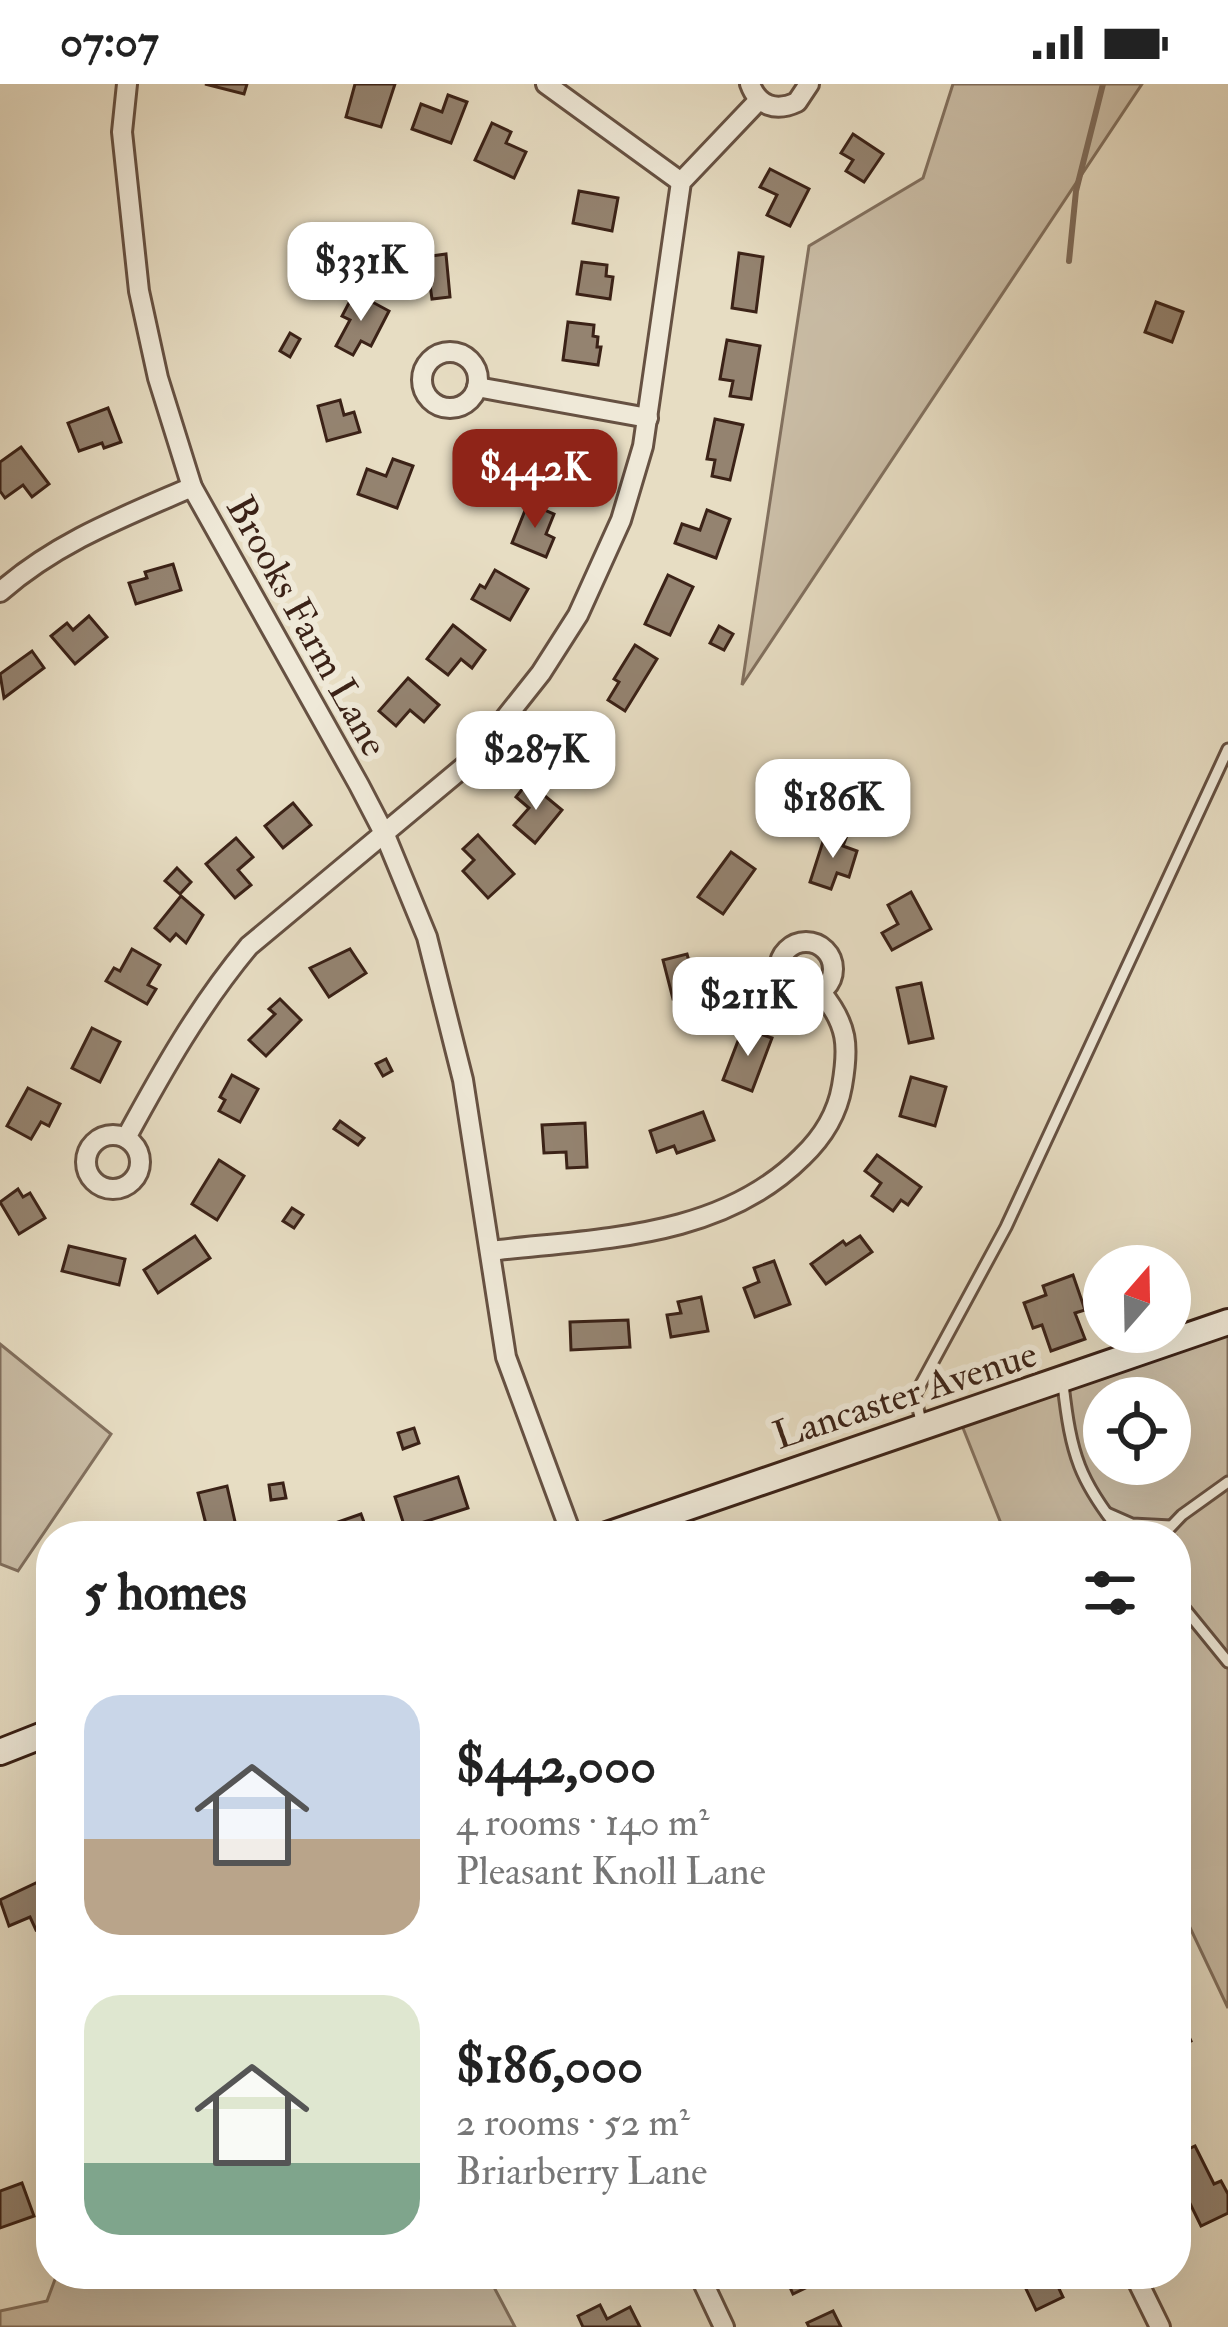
<!DOCTYPE html>
<meta charset="utf-8">
<style>
body{margin:0;font-family:"IM FELL Double Pica",serif;background:#f6f6f6;color:#222;height:100vh;display:flex;flex-direction:column;font-size:45px;white-space:nowrap}
*{box-sizing:border-box;margin:0}
p{font-size:39px;color:#767676}
.icon{flex:none;width:66px;height:66px;fill:none;stroke:currentColor;stroke-width:2;stroke-linecap:round;stroke-linejoin:round}
.map{position:relative;flex:1;overflow:hidden}
.sheet{position:absolute;left:36px;top:1437px;width:1155px;height:768px;display:flex;flex-direction:column;background:#fff;border-radius:48px;box-shadow:0 12px 48px #0002}
.sheet>*{flex:none}
.needle{width:78px;rotate:20deg}
.controls{position:absolute;left:1083px;top:1161px;display:grid;gap:24px}
.controls a{display:grid;place-items:center;width:108px;height:108px;border-radius:50%;background:#fff;box-shadow:0 12px 48px #0002;font-size:60px}
.price{position:absolute;translate:-50% -102px;padding:0 27px;border-radius:24px;background:#fff;color:#222;font-size:39px;line-height:78px;filter:drop-shadow(0 3px 6px #0008)}
.price::after{content:'';position:absolute;left:50%;top:72px;width:36px;height:27px;margin-left:-18px;background:inherit;clip-path:polygon(0 0,100% 0,50% 100%)}
.price.current{background:#8f2418;color:#fff}
ul{padding:0;list-style:none}
li{display:flex;align-items:center;gap:36px;height:300px;padding:0 48px}
li span{display:grid;place-items:center;flex:none;width:336px;height:240px;border-radius:36px;color:#555}
li>.icon{margin-inline-start:auto}
span .icon{width:144px;height:144px;fill:#fffc;stroke-width:1}
li b{font-size:51px}
h2{display:flex;justify-content:space-between;align-items:center;height:144px;padding:0 48px;font-size:51px}
.status{display:flex;justify-content:space-between;align-items:center;height:84px;padding:0 60px;background:#fff;direction:ltr}
.status svg{height:33px;fill:currentColor}
.map>svg:first-child{display:block}
</style>
<div class="status"><b>07:07</b><svg viewBox="0 0 49 12"><path d="M0 12V9h3v3zM5 12V6h3v6zM10 12V3h3v9zM15 12V0h3v12zM26 1h20v11H26zM47 4h2v5h-2z"/></svg></div>
<div class="map">
<svg width="1228" height="2243" viewBox="0 0 1228 2243">
<rect width="100%" height="100%" fill="#e7ddc3"/>
<filter id="stains"><feTurbulence type="fractalNoise" baseFrequency=".00167" numOctaves="4"/><feColorMatrix values="0 0 0 0 .2 0 0 0 0 .09 0 0 0 0 .02 0 0 0 .5 -.17"/></filter>
<radialGradient id="worn" r=".72"><stop offset=".6" stop-color="#630" stop-opacity="0"/><stop offset="1" stop-color="#630" stop-opacity=".3"/></radialGradient>
<!-- green -->
<g fill="#cabda6" stroke="#82705e" stroke-width="3" fill-rule="evenodd">
<polygon points="953,0 1142,0 742,601 809,162 923,94"/>
<path d="M1228,1247v677l-52,-110v-362h-170l-45,-113zM1104,1314h66v66h-66z"/>
<polygon points="0,1260 111,1350 18,1487 0,1480"/>
<polygon points="57,2190 487,2190 515,2243 0,2243 0,2227 47,2217"/>
</g>
<g fill="none" stroke-linecap="round" stroke-linejoin="round">
<!-- stream -->
<polyline stroke="#7f6c5b" stroke-width="6" points="1069,177 1076,107 1103,0"/>
</g>
<!-- building -->
<g fill="#948370" stroke="#3b2217" stroke-width="3">
<polygon points="205,0 247,0 244,10"/>
<polygon points="355,0 395,0 381,43 346,33"/>
<polygon points="448,11 467,18 451,59 412,45 421,20 442,28"/>
<polygon points="492,39 511,48 506,59 526,68 514,94 475,76"/>
<polygon points="853,50 883,70 864,98 846,87 853,76 841,69"/>
<polygon points="770,85 809,105 790,142 767,131 777,111 760,103"/>
<polygon points="579,107 618,114 612,147 573,139"/>
<polygon points="739,169 763,173 756,228 732,224"/>
<polygon points="446,170 450,213 432,215 430,201 421,202 417,174"/>
<polygon points="582,178 607,181 606,192 613,193 610,215 577,210"/>
<polygon points="363,213 389,227 371,262 361,257 353,271 336,262 350,236 342,232 351,215 360,219"/>
<polygon points="1156,218 1183,228 1172,258 1145,248"/>
<polygon points="568,238 594,241 593,252 598,253 597,263 601,263 598,281 563,276"/>
<polygon points="290,249 300,255 290,273 280,267"/>
<polygon points="727,256 760,262 751,315 730,312 733,297 720,295"/>
<polygon points="340,316 344,331 354,328 360,348 327,357 318,322"/>
<polygon points="108,324 121,358 104,364 102,359 79,367 68,339"/>
<polygon points="715,335 743,341 730,396 712,392 715,376 707,375"/>
<polygon points="549,355 584,367 572,404 530,390 535,374 542,376"/>
<polygon points="21,363 49,400 32,413 23,401 5,414 0,407 0,378"/>
<polygon points="393,375 413,382 397,424 358,410 367,385 386,392"/>
<polygon points="528,419 554,430 546,450 554,454 546,473 512,459"/>
<polygon points="707,426 730,435 716,474 675,459 682,440 700,446"/>
<polygon points="173,480 181,506 136,520 129,499 147,494 145,488"/>
<polygon points="495,486 528,505 510,536 472,515 480,501 485,504"/>
<polygon points="668,491 693,503 670,551 645,540"/>
<polygon points="89,532 107,553 75,580 51,552 67,539 73,546"/>
<polygon points="453,541 485,566 472,584 461,575 448,591 427,575"/>
<polygon points="719,542 733,550 724,566 710,559"/>
<polygon points="635,561 657,575 625,627 608,616 619,598 614,595"/>
<polygon points="32,567 44,584 4,614 0,590"/>
<polygon points="408,594 439,621 424,638 410,626 396,642 379,627"/>
<polygon points="585,633 611,650 580,697 554,680"/>
<polygon points="528,698 562,726 535,759 514,741 529,724 516,713"/>
<polygon points="293,719 311,741 283,764 265,742"/>
<polygon points="826,748 846,754 843,762 857,767 849,793 837,789 831,805 810,798"/>
<polygon points="478,751 514,790 488,814 463,787 474,776 463,765"/>
<polygon points="236,754 253,773 238,786 251,801 235,814 206,780"/>
<polygon points="731,768 755,785 723,830 698,813"/>
<polygon points="177,784 191,798 180,810 165,797"/>
<polygon points="911,808 931,845 892,866 882,849 898,840 888,821"/>
<polygon points="181,812 203,831 186,859 176,850 170,857 155,844"/>
<polygon points="132,865 160,881 148,901 156,905 147,920 106,897 114,884 120,887"/>
<polygon points="350,865 366,889 329,913 310,884"/>
<polygon points="687,870 692,888 711,883 717,904 673,915 663,876"/>
<polygon points="921,899 933,954 909,959 897,904"/>
<polygon points="280,915 301,936 266,972 249,956 275,930 269,925"/>
<polygon points="92,944 120,958 100,998 72,984"/>
<polygon points="743,944 772,954 752,1007 723,996"/>
<polygon points="386,975 392,987 383,992 376,980"/>
<polygon points="232,991 258,1005 240,1038 219,1027 225,1016 220,1013"/>
<polygon points="911,993 946,1003 935,1042 900,1032"/>
<polygon points="28,1004 60,1020 49,1042 41,1038 31,1055 7,1042"/>
<polygon points="703,1028 714,1056 677,1069 674,1062 657,1068 650,1047"/>
<polygon points="340,1037 364,1054 358,1061 334,1045"/>
<polygon points="585,1039 587,1083 567,1084 566,1068 544,1069 542,1041"/>
<polygon points="877,1071 921,1103 908,1121 901,1116 893,1127 872,1112 881,1099 865,1087"/>
<polygon points="219,1076 244,1092 217,1136 192,1120"/>
<polygon points="18,1105 23,1113 30,1109 45,1134 19,1150 0,1118"/>
<polygon points="292,1124 303,1131 294,1144 283,1137"/>
<polygon points="195,1152 210,1174 158,1209 144,1186"/>
<polygon points="860,1152 872,1168 826,1200 811,1180 843,1157 846,1161"/>
<polygon points="69,1162 125,1175 119,1201 62,1187"/>
<polygon points="774,1177 790,1220 755,1233 744,1204 759,1198 754,1184"/>
<polygon points="1073,1191 1085,1226 1075,1229 1085,1255 1051,1267 1042,1241 1033,1244 1024,1219 1046,1211 1043,1202"/>
<polygon points="701,1213 708,1247 671,1253 667,1231 681,1229 678,1218"/>
<polygon points="628,1236 630,1263 571,1266 570,1238"/>
<polygon points="414,1344 419,1359 403,1365 398,1349"/>
<polygon points="458,1393 468,1424 405,1444 395,1413"/>
<polygon points="283,1399 286,1414 271,1416 269,1401"/>
<polygon points="227,1402 238,1451 209,1452 198,1409"/>
<polygon points="361,1430 369,1452 320,1452 318,1445"/>
<polygon points="38,1798 51,1827 51,1839 36,1846 30,1833 9,1842 0,1816"/>
<polygon points="1182,1938 1191,1957 1176,1964 1176,1941"/>
<polygon points="1195,2062 1214,2100 1221,2097 1228,2110 1228,2129 1201,2142 1176,2091 1176,2071"/>
<polygon points="22,2099 34,2132 0,2144 0,2107"/>
<polygon points="784,2190 815,2190 818,2198 793,2210"/>
<polygon points="1019,2190 1052,2190 1063,2213 1036,2226"/>
<polygon points="600,2221 607,2235 630,2223 640,2243 583,2243 578,2232"/>
<polygon points="833,2227 841,2243 809,2243 807,2239"/>
</g>
<g fill="none" stroke-linecap="round" stroke-linejoin="round">
<!-- service casing -->
<g stroke="#665142" stroke-width="15">
<g id="service">
<path d="M1063,1300c8,71 16,97 61,152"/>
<polyline points="922,1342 915,1311 1006,1143 1228,665"/>
<polyline points="1107,1429 1132,1440 1171,1442"/>
<polyline points="1162,1452 1182,1431 1228,1398"/>
<polyline points="1176,1514 1228,1578"/>
</g>
</g>
<!-- minor casing -->
<g stroke="#665142" stroke-width="24">
<g id="minor">
<polyline points="127,0 122,48 139,207 158,294 192,403 359,701 385,751 427,853 463,996 506,1273 572,1452"/>
<polyline points="546,0 681,98"/>
<path d="M750,0c8,22 26,28 47,18l12,-18"/>
<circle cx="450" cy="296" r="28"/>
<polyline points="477,303 648,334"/>
<path d="M0,508c57,-50 123,-75 192,-105"/>
<circle cx="806" cy="885" r="27"/>
<circle cx="113" cy="1078" r="27"/>
<path d="M126,1054c37,-68 73,-132 123,-192l223,-186 69,-87 37,-58 43,-95 22,-74 38,-264 78,-82"/>
<path d="M490,1167c109,-13 230,-12 312,-94 21,-20 35,-42 40,-71 7,-40 6,-61 -21,-94"/>
<polyline points="699,2190 724,2243"/>
<polyline points="1134,2190 1160,2243"/>
</g>
</g>
<!-- secondary casing -->
<g stroke="#3b2217" stroke-width="30">
<g id="secondary">
<polyline points="604,1452 1228,1238"/>
<polyline points="0,1668 51,1648"/>
</g>
</g>
<!-- service -->
<use href="#service" stroke="#efe9d8" stroke-width="9"/>
<!-- minor -->
<use href="#minor" stroke="#efe9d8" stroke-width="18"/>
<!-- secondary -->
<use href="#secondary" stroke="#efe9d8" stroke-width="24"/>
</g>
<g text-anchor="middle" dominant-baseline="central" stroke-width="12" stroke-linejoin="round" paint-order="stroke">
<!-- street labels -->
<g font-size="39" fill="#3b2217" stroke="#efe9d8">
<text transform="translate(307 542) rotate(61)">Brooks Farm Lane</text>
<text transform="translate(905 1311) rotate(-18)">Lancaster Avenue</text>
</g>
</g>
<rect width="100%" height="100%" filter="url(#stains)"/>
<rect width="100%" height="100%" fill="url(#worn)"/>
</svg>
<div class="controls">
<a><svg class="needle" viewBox="-14 -14 28 28"><path d="M0-13l5 13h-10z" fill="#e53935"/><path d="M0 13l5-13h-10z" fill="#767676"/></svg></a>
<a><svg class="icon" aria-label="locate" viewBox="0 0 24 24"><circle cx="12" cy="12" r="6"/><path d="M12 2v4M12 18v4M2 12h4M18 12h4"/></svg></a>
</div>
<b class="price" style="left:361px;top:240px">$331K</b>
<b class="price current" style="left:535px;top:447px">$442K</b>
<b class="price" style="left:536px;top:729px">$287K</b>
<b class="price" style="left:833px;top:777px">$186K</b>
<b class="price" style="left:748px;top:975px">$211K</b>
<section class="sheet">
<h2>5 homes<svg class="icon" aria-label="filters" viewBox="0 0 24 24"><path d="M4 7h16M4 17h16"/><circle cx="9" cy="7" r="2"/><circle cx="15" cy="17" r="2"/></svg></h2>
<ul>
<li><span style="background:linear-gradient(#c9d6e8 60%,#b9a48a 0)"><svg class="icon" aria-label="home" viewBox="0 0 24 24"><path d="M3 11l9-7 9 7M6 9v11h12V9"/></svg></span><div><b>$442,000</b><p>4 rooms · 140 m²</p><p>Pleasant Knoll Lane</p></div></li>
<li><span style="background:linear-gradient(#dfe7d0 70%,#7fa58c 0)"><svg class="icon" aria-label="home" viewBox="0 0 24 24"><path d="M3 11l9-7 9 7M6 9v11h12V9"/></svg></span><div><b>$186,000</b><p>2 rooms · 52 m²</p><p>Briarberry Lane</p></div></li>
</ul>
</section>
</div>
